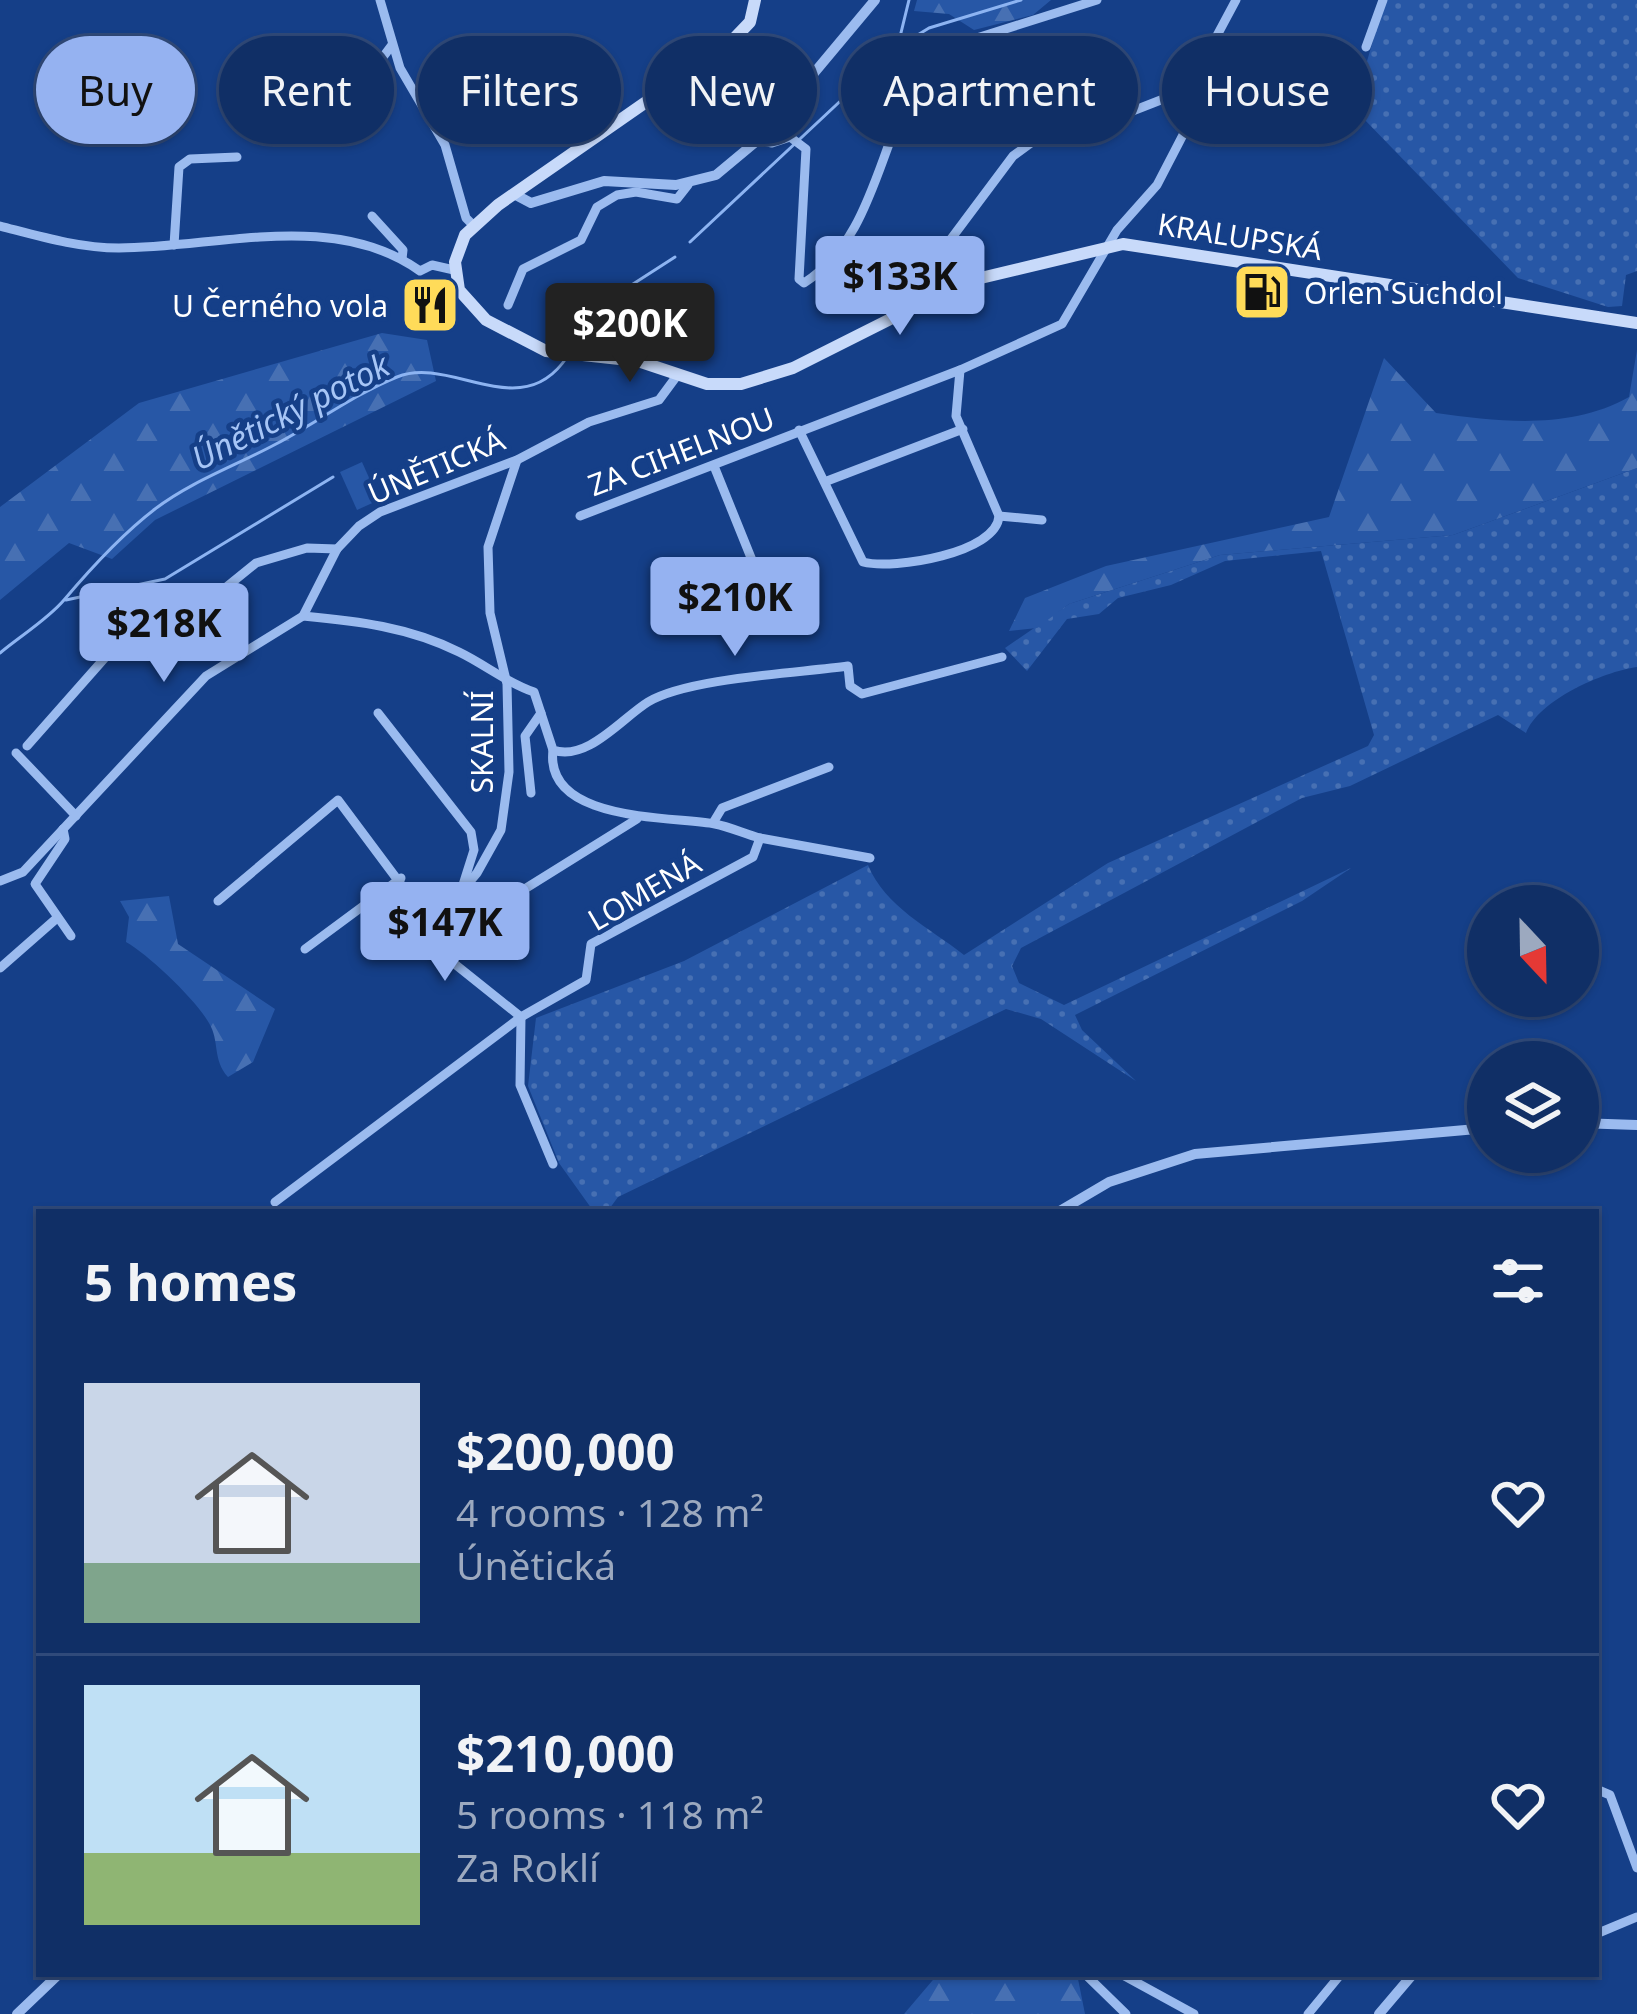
<!DOCTYPE html>
<meta charset="utf-8">
<style>
body{margin:0;font-family:"Noto Sans",sans-serif;background:#1e3b6f;color:#f1f3f6;height:100vh;display:flex;flex-direction:column;font-size:45px;white-space:nowrap}
*{box-sizing:border-box;margin:0}
p{font-size:39px;color:#9ca9bf}
.icon{flex:none;width:66px;height:66px;fill:none;stroke:currentColor;stroke-width:2;stroke-linecap:round;stroke-linejoin:round}
.map{position:relative;flex:1;overflow:hidden}
.sheet{position:absolute;left:36px;top:1209px;width:1563px;height:768px;display:flex;flex-direction:column;background:#102f66;border-radius:0px;box-shadow:0 3px 9px #0004,0 0 0 3px #304a7a}
.sheet>*{flex:none}
.top-card{position:absolute;left:36px;top:36px;width:1566px;height:108px;display:flex;gap:24px}
.needle{width:78px;rotate:158deg}
.controls{position:absolute;left:1467px;top:885px;display:grid;gap:24px}
.controls a{display:grid;place-items:center;width:132px;height:132px;border-radius:50%;background:#102f66;box-shadow:0 3px 9px #0004,0 0 0 3px #304a7a;font-size:60px}
.price{position:absolute;translate:-50% -102px;padding:0 27px;border-radius:12px;background:#95b2f1;color:#111;font-size:39px;line-height:78px;filter:drop-shadow(0 3px 6px #0008)}
.price::after{content:'';position:absolute;left:50%;top:72px;width:36px;height:27px;margin-left:-18px;background:inherit;clip-path:polygon(0 0,100% 0,50% 100%)}
.price.current{background:#222;color:#fff}
ul{padding:0;list-style:none}
li{display:flex;align-items:center;gap:36px;height:300px;padding:0 48px}
li+li{border-top:3px solid #304a7a}
li span{display:grid;place-items:center;flex:none;width:336px;height:240px;border-radius:0px;color:#555}
li>.icon{margin-inline-start:auto}
span .icon{width:144px;height:144px;fill:#fffc;stroke-width:1}
li b{font-size:51px}
h2{display:flex;justify-content:space-between;align-items:center;height:144px;padding:0 48px;font-size:51px}
.chip{padding:0 42px;border-radius:54px;background:#102f66;box-shadow:0 3px 9px #0004,0 0 0 3px #304a7a;font-size:42px;line-height:108px}
.chip.current{background:#95b2f1;color:#111}
.map>svg:first-child{display:block}
</style>
<div class="map">
<svg width="1637" height="2014" viewBox="0 0 1637 2014">
<defs>
<pattern id="grass-dots" width="8" height="8" patternUnits="userSpaceOnUse" patternTransform="scale(3)"><rect width="8" height="8" fill="#2757a6"/><path d="M2 2h.1M6 6h.1" fill="none" stroke="#4770b3" stroke-width="1.8" stroke-linecap="round"/></pattern>
<pattern id="forest-firs" width="22" height="20" patternUnits="userSpaceOnUse" patternTransform="scale(3)"><rect width="22" height="20" fill="#2757a6"/><path d="M5 1l3.5 6h-7zM16 11l3.5 6h-7z" fill="#4770b3"/></pattern>
</defs>
<rect width="100%" height="100%" fill="#153f88"/>
<!-- grass -->
<g fill="url(#grass-dots)">
<polygon points="1385,0 1637,0 1637,271 1626,275 1622,306 1608,307 1518,278 1331,85 1365,68"/>
<path d="M1637,468v199c-35,5 -98,33 -111,66l-28,-18 -148,71 -48,12 -281,150 -9,18 7,17 45,22 287,-137 -49,33 -227,114 7,15 54,51 -95,-62 -35,-10 -388,188 -11,15h-13l-35,-49 -31,-77 8,-68 148,-57 184,-96c17,42 62,63 96,90l144,-92 260,-117 6,-11 -53,-184 -96,10 -54,24 -53,13 -19,16 -32,5 -40,52 -22,-23 64,-44 151,-49 233,-20z"/>
</g>
<!-- forest -->
<g fill="url(#forest-firs)">
<polygon points="917,0 1051,0 1033,15 974,30 949,14 914,11"/>
<polygon points="382,333 427,340 436,381 155,520 112,559 69,543 0,600 0,507 139,403"/>
<path d="M1637,350v118l-184,67 -233,20 -151,49 -32,24 -28,3 16,-33 81,-32 223,-49 55,-159 52,55c65,9 134,17 193,-16z"/>
<path d="M169,896l9,48 97,65 -22,53 -25,15c-16,-18 -8,-36 -19,-54 -13,-23 -60,-68 -83,-81l3,-25 -9,-16z"/>
<polygon points="938,1974 1077,1974 1085,2014 904,2014"/>
</g>
<!-- pitch -->
<polygon fill="#2757a6" points="362,462 379,500 357,510 340,472"/>
<g fill="none" stroke-linecap="round" stroke-linejoin="round">
<!-- stream -->
<g stroke="#8db4f2" stroke-width="3">
<polyline points="898,45 909,0"/>
<polyline points="690,242 898,47 929,28 1021,0"/>
<polyline points="572,349 602,304 675,257"/>
<polyline points="66,600 165,579 333,477"/>
<path d="M0,653c20,-17 47,-33 64,-53 27,-32 57,-65 91,-91 37,-28 80,-43 121,-65 40,-21 79,-50 121,-67 54,-22 124,49 170,-20"/>
</g>
<!-- minor -->
<g stroke="#9bbbef" stroke-width="9">
<polyline points="380,0 400,68 445,145 466,218 474,226"/>
<polyline points="1366,47 1383,0"/>
<polyline points="303,136 347,105 392,45"/>
<path d="M758,140l14,3 18,-6 16,12 -7,130 5,4c78,-50 74,-160 130,-226l27,-14 136,-43"/>
<polyline points="372,216 403,250 402,259"/>
<path d="M0,226c39,10 79,22 119,22 98,0 214,-39 301,23l12,-6 22,5"/>
<polyline points="174,245 179,167 190,159 237,157"/>
<polyline points="927,296 927,271 1013,156 1043,134 1130,112 1194,87"/>
<polyline points="508,305 523,269 581,240 597,207 617,195 636,192 677,199 688,185"/>
<path d="M799,430l64,132c31,8 134,-9 136,-46l-43,-100 4,-46"/>
<polyline points="517,460 488,547 490,613 507,684 509,772 501,830 477,873 432,926 436,949 521,1017"/>
<polyline points="714,466 758,575"/>
<polyline points="827,481 963,429"/>
<polyline points="580,516 960,370 1062,324 1117,230 1157,185 1185,131 1198,71 1236,0"/>
<polyline points="999,516 1042,520"/>
<path d="M303,616c54,5 106,11 156,36 27,13 46,30 75,40l19,58c34,12 69,-32 95,-48 40,-24 150,-29 200,-36l2,20 12,8 140,-37"/>
<polyline points="378,713 471,832 474,850 461,891 491,910 637,819"/>
<polyline points="27,746 118,643 193,614 256,563 307,548 337,549"/>
<polyline points="16,753 76,816"/>
<polyline points="531,793 525,736 541,713"/>
<polyline points="713,823 722,808 829,767"/>
<polyline points="63,829 65,839 35,884 71,936"/>
<polyline points="760,838 870,858"/>
<polyline points="0,881 23,872 206,676 303,616 337,549 359,526 380,512 517,460 589,422 659,400 676,377"/>
<polyline points="218,901 338,800 432,926"/>
<polyline points="305,949 401,878"/>
<polyline points="0,968 57,918"/>
<polyline points="521,1017 520,1085 553,1164"/>
<path d="M275,1202l246,-185 65,-37 5,-36 162,-87 7,-19c-15,-4 -30,-11 -45,-14 -41,-8 -171,-1 -162,-74"/>
<polyline points="1596,1789 1610,1795 1637,1868"/>
<polyline points="1596,1934 1637,1917"/>
<polyline points="1085,1974 1126,2014"/>
<polyline points="1121,1974 1194,2014"/>
<polyline points="1428,1974 1453,1974"/>
<polyline points="1308,2014 1341,1974"/>
</g>
<!-- tertiary -->
<g stroke="#9bbbef" stroke-width="10">
<polyline points="514,194 531,203 604,181 676,185 716,175 758,140 875,0"/>
<polyline points="1578,1123 1637,1125"/>
<polyline points="1058,1212 1109,1182 1195,1154 1488,1128"/>
<polyline points="17,2014 59,1974"/>
<polyline points="1379,2014 1413,1974"/>
</g>
<!-- secondary -->
<polyline stroke="#c8dafa" stroke-width="12" points="755,0 750,22 728,45 498,205 465,235 455,262 459,290 486,320 546,351 638,361 707,384 741,384 793,368 964,282 1123,244 1637,323"/>
</g>
<!-- icons -->
<defs>
<g id="fuel-square" transform="scale(3)"><rect x="-9" y="-9" width="18" height="18" rx="4" fill="#ffdb59" stroke="#153f88"/><path d="M-5.5-6h7V0h2V4h1.3V-2.5L3-4.5l.8-.8L6-3V5H2.5V1h-1V6h-7ZM-4.2-4.7v3.2H.2V-4.7Z" fill="#111"/></g>
<g id="restaurant-square" transform="scale(3)"><rect x="-9" y="-9" width="18" height="18" rx="4" fill="#ffdb59" stroke="#153f88"/><path d="M-5-6h1v4h1v-4h1v4h1v-4h1v5L-1.5 .5V6h-2V.5L-5-1ZM5-6V6H3V1.5H1.5Q1.5-4 5-6Z" fill="#111"/></g>
</defs>
<g fill-rule="evenodd">
<use href="#fuel-square" x="1262" y="292"/>
<use href="#restaurant-square" x="430" y="305"/>
</g>
<g text-anchor="middle" dominant-baseline="central" stroke-width="9" stroke-linejoin="round" paint-order="stroke">
<!-- street labels -->
<g font-size="30" fill="#fff" stroke="#153f88">
<text transform="translate(1240 236) rotate(9)">KRALUPSKÁ</text>
<text transform="translate(681 451) rotate(-21)">ZA CIHELNOU</text>
<text transform="translate(436 466) rotate(-23)">ÚNĚTICKÁ</text>
<text transform="translate(481 742) rotate(-90)">SKALNÍ</text>
<text transform="translate(644 891) rotate(-30)">LOMENÁ</text>
</g>
<!-- poi labels -->
<g font-size="30" fill="#fff" stroke="#153f88" text-anchor="start">
<text x="1304" y="292">Orlen Suchdol</text>
<text x="388" y="305" text-anchor="end">U Černého vola</text>
</g>
<!-- water labels -->
<g font-size="33" font-style="italic" fill="#a6c5f6" stroke="#153f88">
<text transform="translate(290 411) rotate(-27)">Únětický potok</text>
</g>
</g>
</svg>
<div class="controls">
<a><svg class="needle" viewBox="-14 -14 28 28"><path d="M0-13l5 13h-10z" fill="#e53935"/><path d="M0 13l5-13h-10z" fill="#9ca9bf"/></svg></a>
<a><svg class="icon" aria-label="layers" viewBox="0 0 24 24"><path d="M12 4l9 5-9 5-9-5zM3 14l9 5 9-5"/></svg></a>
</div>
<b class="price" style="left:900px;top:338px">$133K</b>
<b class="price current" style="left:630px;top:385px">$200K</b>
<b class="price" style="left:735px;top:659px">$210K</b>
<b class="price" style="left:164px;top:685px">$218K</b>
<b class="price" style="left:445px;top:984px">$147K</b>
<div class="top-card">
<a class="chip current">Buy</a>
<a class="chip">Rent</a>
<a class="chip">Filters</a>
<a class="chip">New</a>
<a class="chip">Apartment</a>
<a class="chip">House</a>
</div>
<section class="sheet">
<h2>5 homes<svg class="icon" aria-label="filters" viewBox="0 0 24 24"><path d="M4 7h16M4 17h16"/><circle cx="9" cy="7" r="2"/><circle cx="15" cy="17" r="2"/></svg></h2>
<ul>
<li><span style="background:linear-gradient(#c9d6e8 75%,#7fa58c 0)"><svg class="icon" aria-label="home" viewBox="0 0 24 24"><path d="M3 11l9-7 9 7M6 9v11h12V9"/></svg></span><div><b>$200,000</b><p>4 rooms · 128 m²</p><p>Únětická</p></div><svg class="icon" aria-label="heart" viewBox="0 0 24 24"><path d="M12 20l-8-8c-3-5 5-10 8-4 3-6 11-1 8 4z"/></svg></li>
<li><span style="background:linear-gradient(#bfe0f5 70%,#8fb573 0)"><svg class="icon" aria-label="home" viewBox="0 0 24 24"><path d="M3 11l9-7 9 7M6 9v11h12V9"/></svg></span><div><b>$210,000</b><p>5 rooms · 118 m²</p><p>Za Roklí</p></div><svg class="icon" aria-label="heart" viewBox="0 0 24 24"><path d="M12 20l-8-8c-3-5 5-10 8-4 3-6 11-1 8 4z"/></svg></li>
</ul>
</section>
</div>
